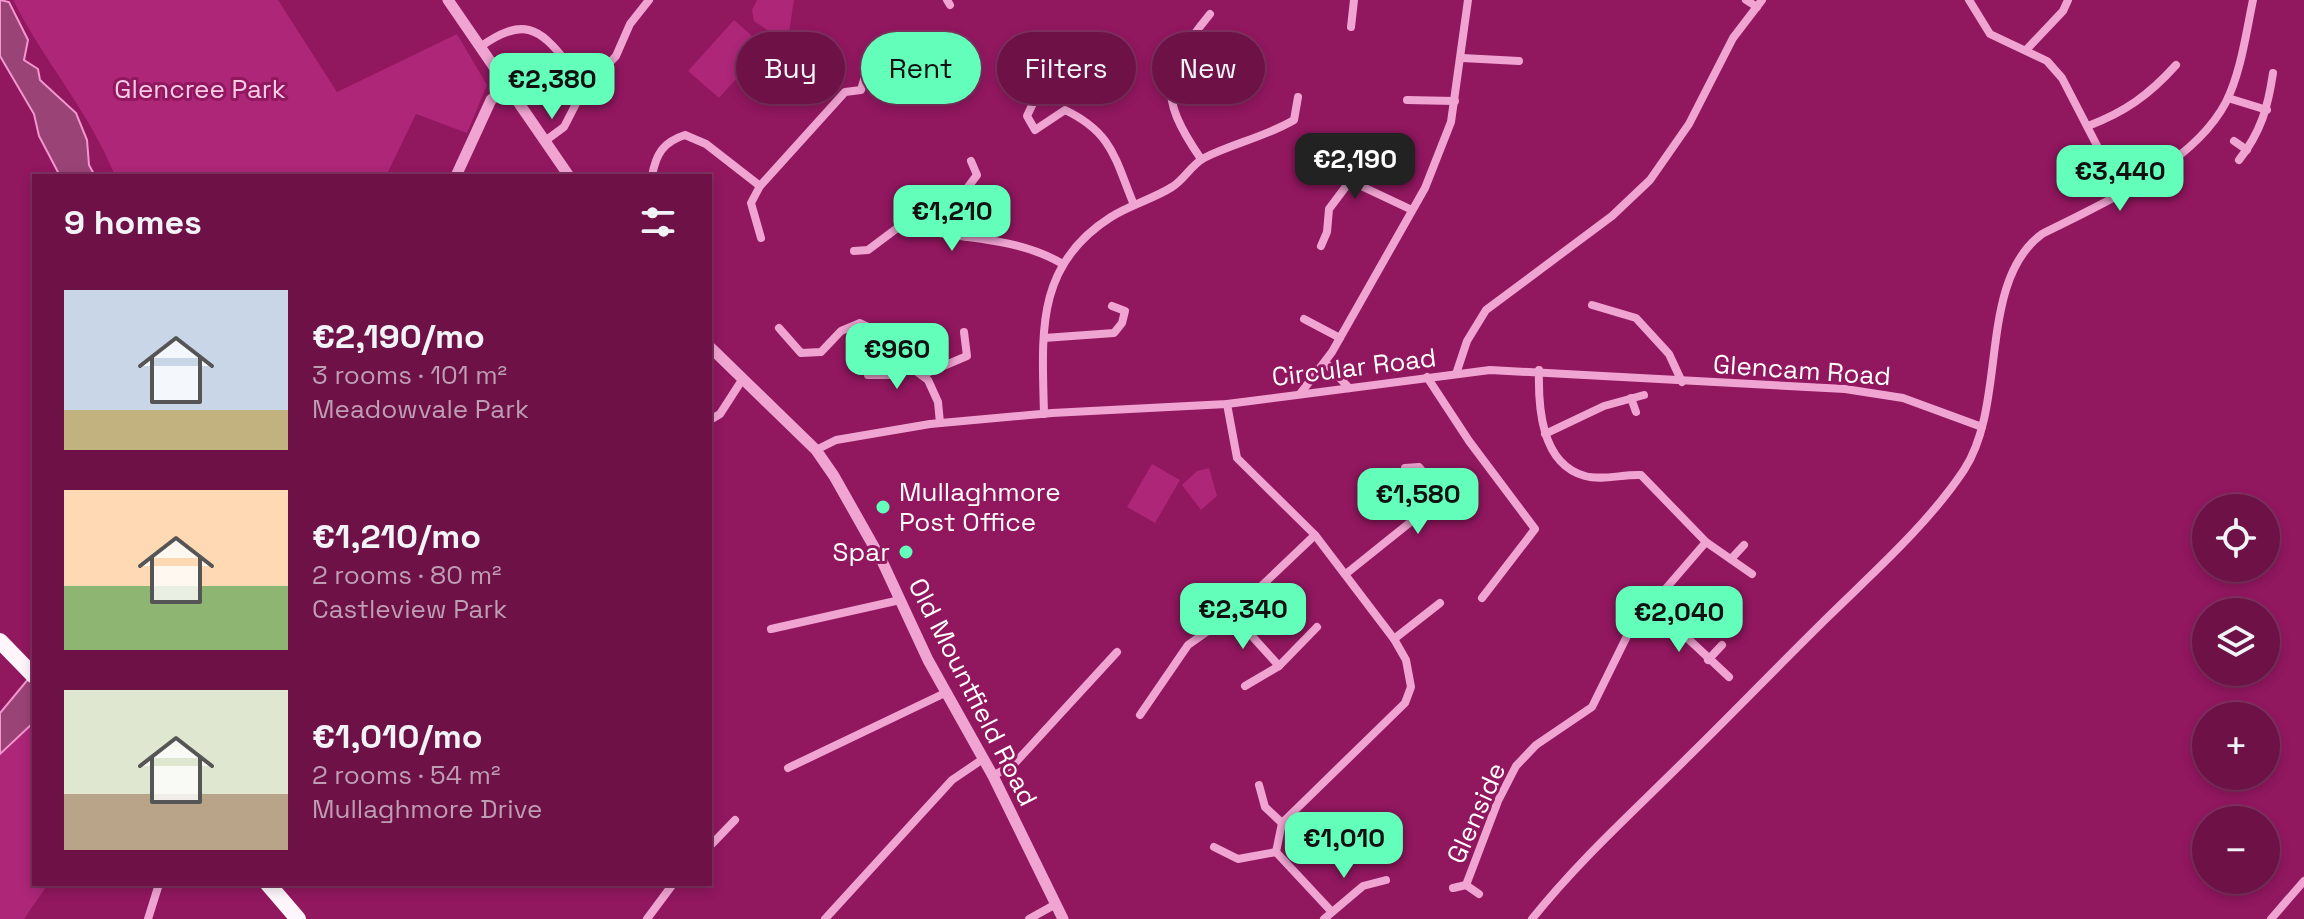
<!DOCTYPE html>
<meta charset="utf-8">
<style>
body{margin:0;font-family:"Space Grotesk",sans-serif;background:#751f52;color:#f1f3f6;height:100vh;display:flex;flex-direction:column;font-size:30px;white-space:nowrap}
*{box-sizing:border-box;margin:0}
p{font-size:26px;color:#bf9db4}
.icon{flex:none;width:44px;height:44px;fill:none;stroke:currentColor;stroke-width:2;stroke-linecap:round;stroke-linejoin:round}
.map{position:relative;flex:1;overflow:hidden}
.panel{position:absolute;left:32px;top:174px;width:680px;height:712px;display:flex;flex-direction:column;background:#6d1147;border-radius:0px;box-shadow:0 4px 12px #0003,0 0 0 2px #7f3160}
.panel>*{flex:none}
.hud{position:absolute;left:736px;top:32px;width:760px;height:72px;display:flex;gap:16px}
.controls{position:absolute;left:2192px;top:494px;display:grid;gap:16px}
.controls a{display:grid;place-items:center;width:88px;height:88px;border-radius:50%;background:#6d1147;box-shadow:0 4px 12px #0003,0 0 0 2px #7f3160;font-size:40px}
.price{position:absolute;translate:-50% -68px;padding:0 18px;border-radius:16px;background:#63ffba;color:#111;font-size:26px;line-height:52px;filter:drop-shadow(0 2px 4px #0008)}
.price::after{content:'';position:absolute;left:50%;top:48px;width:24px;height:18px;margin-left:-12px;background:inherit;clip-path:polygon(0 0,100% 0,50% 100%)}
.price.active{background:#222;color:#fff}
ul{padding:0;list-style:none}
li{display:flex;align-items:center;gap:24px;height:200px;padding:0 32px}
li span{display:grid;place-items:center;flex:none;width:224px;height:160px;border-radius:0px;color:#555}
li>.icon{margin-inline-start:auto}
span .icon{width:96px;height:96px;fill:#fffc;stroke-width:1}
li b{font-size:34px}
h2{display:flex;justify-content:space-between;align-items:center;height:96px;padding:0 32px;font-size:34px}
.chip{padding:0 28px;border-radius:36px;background:#6d1147;box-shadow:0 4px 12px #0003,0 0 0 2px #7f3160;font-size:28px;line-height:72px}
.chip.active{background:#63ffba;color:#111}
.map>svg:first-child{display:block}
</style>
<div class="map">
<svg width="2304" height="919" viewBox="0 0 2304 919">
<rect width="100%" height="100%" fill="#91175f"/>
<!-- green -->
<g fill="#ad2678">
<path d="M13,0h265l59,92 120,-58 30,51 -20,48 -51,-19 -30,62h-271c-25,-63 -71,-115 -102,-176z"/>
<polygon points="757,0 794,0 789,32 783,36 773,34 754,21 752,10"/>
<polygon points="734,20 765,47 719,98 688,71"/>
<polygon points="1152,464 1180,480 1155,523 1127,507"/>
<polygon points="1209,468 1217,496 1201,510 1182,485 1197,471"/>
<polygon points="34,722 34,884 48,884 24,919 0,919 0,754"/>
</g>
<!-- water -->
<g fill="#9a4376" stroke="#f397cf" stroke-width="2">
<polygon points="0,0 9,2 28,40 24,60 38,69 40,80 76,113 87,140 89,165 95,176 60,176 39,136 34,114 0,56"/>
<polygon points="34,672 34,722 0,754 0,713"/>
</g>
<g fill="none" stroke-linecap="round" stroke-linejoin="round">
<!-- minor -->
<g stroke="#f0a4d2" stroke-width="8">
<polyline points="947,0 950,5"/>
<polyline points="1746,0 1757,7"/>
<polyline points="1969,0 1990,34 2047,61 2062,78 2122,194"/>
<polyline points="1351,27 1354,0"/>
<path d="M480,47c42,-30 59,-21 88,17"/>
<polyline points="2027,49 2063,11 2068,0"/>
<polyline points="1462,58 1519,61"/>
<polyline points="2228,98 2267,110"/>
<path d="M1055,100l-8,-7 -12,6 -8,17 8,14 30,-20c48,23 50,49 69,95"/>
<polyline points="1407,100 1455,101"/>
<path d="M2088,126c37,-14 61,-31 88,-61"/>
<polyline points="545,141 564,127 582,92 616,56 630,24 649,0"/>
<polyline points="2234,141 2247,150"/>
<path d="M1201,159c-44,-64 -39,-86 9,-145"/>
<path d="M2239,160c22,-28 29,-53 34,-87"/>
<path d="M652,176c4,-22 11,-34 33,-41l21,9 54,42"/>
<polyline points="967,237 965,191 977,175 971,161"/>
<polyline points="761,238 751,203 760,186 845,92 861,90 871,56"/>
<polyline points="1321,246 1327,232 1329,209 1347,185 1359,185 1412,210"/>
<path d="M854,251l14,-1 32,-24c54,13 112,9 161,37"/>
<polyline points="1592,305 1636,318 1669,354 1682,382"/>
<polyline points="1304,319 1340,338"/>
<polyline points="779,328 801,353 821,352 841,331 860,323 877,331 900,359 928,380 938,402 940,423"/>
<polyline points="1044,338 1114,333 1122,323 1125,311 1112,306"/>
<polyline points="1325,362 1349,388"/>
<path d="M1539,370c-1,37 2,94 46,106 17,5 38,-2 56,-1l65,67 46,32"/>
<polyline points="1456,374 1467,341 1486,310 1612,216 1650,180 1689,124 1733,38 1762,0"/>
<polyline points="868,375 898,375 908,365"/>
<polyline points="922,375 967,356 964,332"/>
<polyline points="1427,377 1469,441 1535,529 1482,598"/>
<polyline points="1300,394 1332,352 1425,188 1451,122 1468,0"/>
<polyline points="1631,398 1636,412"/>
<polyline points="1227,404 1237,458 1315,535 1394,639 1406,660 1411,687 1405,703 1282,823 1276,852 1331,911"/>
<path d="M1044,414c-2,-81 -9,-149 67,-197 19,-12 42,-18 61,-30 12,-7 19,-22 32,-29 30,-15 61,-21 90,-38l4,-23"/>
<polyline points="710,420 720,414 742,380"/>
<polyline points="1545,434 1604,406 1644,395"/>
<polyline points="816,450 836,440 930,424 1052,413 1227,404 1490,370 1845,389 1903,398 1982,427"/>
<polyline points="1405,468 1419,467 1443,496"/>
<polyline points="1731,559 1744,545"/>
<polyline points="1347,573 1443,496 1473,478"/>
<polyline points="1652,605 1729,677"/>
<polyline points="1232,614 1279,666"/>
<polyline points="771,629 900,600"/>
<polyline points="1394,639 1440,603"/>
<polyline points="1708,660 1722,645"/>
<polyline points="1245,686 1279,666 1317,627"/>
<polyline points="1140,715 1188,645 1232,614 1315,535"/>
<polyline points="788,768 945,693"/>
<polyline points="993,776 1015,763 1117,652"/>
<polyline points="1259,785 1265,807 1282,823"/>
<polyline points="710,846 735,820"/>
<polyline points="1214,847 1238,859 1276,852"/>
<polyline points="1466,885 1479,894"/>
<polyline points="1453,888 1466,885 1498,801 1516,766 1536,745 1592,707 1630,630 1706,542"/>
<polyline points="148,919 159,884"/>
<polyline points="647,919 673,884"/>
<polyline points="825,919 952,780 983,759"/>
<polyline points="1029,919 1056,904"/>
<polyline points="1324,919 1363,886 1386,880"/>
<path d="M1532,919c47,-59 102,-108 155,-161 48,-47 94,-95 142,-142 46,-45 99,-92 135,-146 44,-67 13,-188 78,-236 60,-30 152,-70 184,-132 15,-30 20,-69 27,-102"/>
<polyline points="2271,919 2304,881"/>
</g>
<!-- tertiary -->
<g stroke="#f0a4d2" stroke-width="11">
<polyline points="448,0 569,176"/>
<polyline points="456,176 491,100 506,87"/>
<polyline points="710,347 816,450 834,476 882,561 928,660 993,776 1063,919"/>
</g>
<!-- trunk -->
<g stroke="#fff6fb" stroke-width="16">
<polyline points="0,641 34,676"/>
<polyline points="268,884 298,919"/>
</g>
</g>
<!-- markers -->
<g fill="#63ffba" stroke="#91175f" stroke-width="3">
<circle cx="883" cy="507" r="8"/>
<circle cx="906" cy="552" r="8"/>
</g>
<g text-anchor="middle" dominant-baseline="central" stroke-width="6" stroke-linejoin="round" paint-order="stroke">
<!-- park labels -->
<g font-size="26" fill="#fbcbe8" stroke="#91175f">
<text x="200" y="89">Glencree Park</text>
</g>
<!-- street labels -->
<g font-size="26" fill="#fff" stroke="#91175f">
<text transform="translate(1354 367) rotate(-7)">Circular Road</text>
<text transform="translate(1802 370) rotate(4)">Glencam Road</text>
<text transform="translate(973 692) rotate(63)">Old Mountfield Road</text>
<text transform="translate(1476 813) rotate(-66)">Glenside</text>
</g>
<!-- poi labels -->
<g font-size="26" fill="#fff" stroke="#91175f" text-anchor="start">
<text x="899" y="492">Mullaghmore<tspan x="899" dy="30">Post Office</tspan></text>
<text x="890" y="552" text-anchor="end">Spar</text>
</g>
</g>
</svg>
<div class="controls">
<a><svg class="icon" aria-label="locate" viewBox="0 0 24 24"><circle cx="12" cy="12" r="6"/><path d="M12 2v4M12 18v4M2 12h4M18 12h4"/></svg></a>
<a><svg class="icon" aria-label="layers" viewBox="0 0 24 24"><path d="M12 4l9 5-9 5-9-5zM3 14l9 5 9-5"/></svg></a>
<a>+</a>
<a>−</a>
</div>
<b class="price" style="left:552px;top:121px">€2,380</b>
<b class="price active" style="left:1355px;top:201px">€2,190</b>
<b class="price" style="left:2120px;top:213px">€3,440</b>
<b class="price" style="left:952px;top:253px">€1,210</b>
<b class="price" style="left:897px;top:391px">€960</b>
<b class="price" style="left:1418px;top:536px">€1,580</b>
<b class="price" style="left:1243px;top:651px">€2,340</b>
<b class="price" style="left:1679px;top:654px">€2,040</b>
<b class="price" style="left:1344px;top:880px">€1,010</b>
<div class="hud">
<a class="chip">Buy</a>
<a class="chip active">Rent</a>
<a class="chip">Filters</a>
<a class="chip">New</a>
</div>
<section class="panel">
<h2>9 homes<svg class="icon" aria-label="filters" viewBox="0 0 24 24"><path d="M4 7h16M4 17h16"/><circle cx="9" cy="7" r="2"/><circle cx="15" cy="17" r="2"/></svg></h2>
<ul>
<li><span style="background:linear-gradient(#c9d6e8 75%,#c2b280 0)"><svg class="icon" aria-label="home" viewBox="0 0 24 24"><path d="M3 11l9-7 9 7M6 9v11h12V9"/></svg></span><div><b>€2,190/mo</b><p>3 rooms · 101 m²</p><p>Meadowvale Park</p></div></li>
<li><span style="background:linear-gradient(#ffd9b3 60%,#8fb573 0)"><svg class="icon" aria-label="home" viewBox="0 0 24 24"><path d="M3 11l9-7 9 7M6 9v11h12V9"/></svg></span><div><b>€1,210/mo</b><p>2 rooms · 80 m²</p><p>Castleview Park</p></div></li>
<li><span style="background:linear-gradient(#dfe7d0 65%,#b9a48a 0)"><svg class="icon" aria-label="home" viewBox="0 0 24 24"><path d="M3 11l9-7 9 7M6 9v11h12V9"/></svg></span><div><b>€1,010/mo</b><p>2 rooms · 54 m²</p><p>Mullaghmore Drive</p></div></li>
</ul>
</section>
</div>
